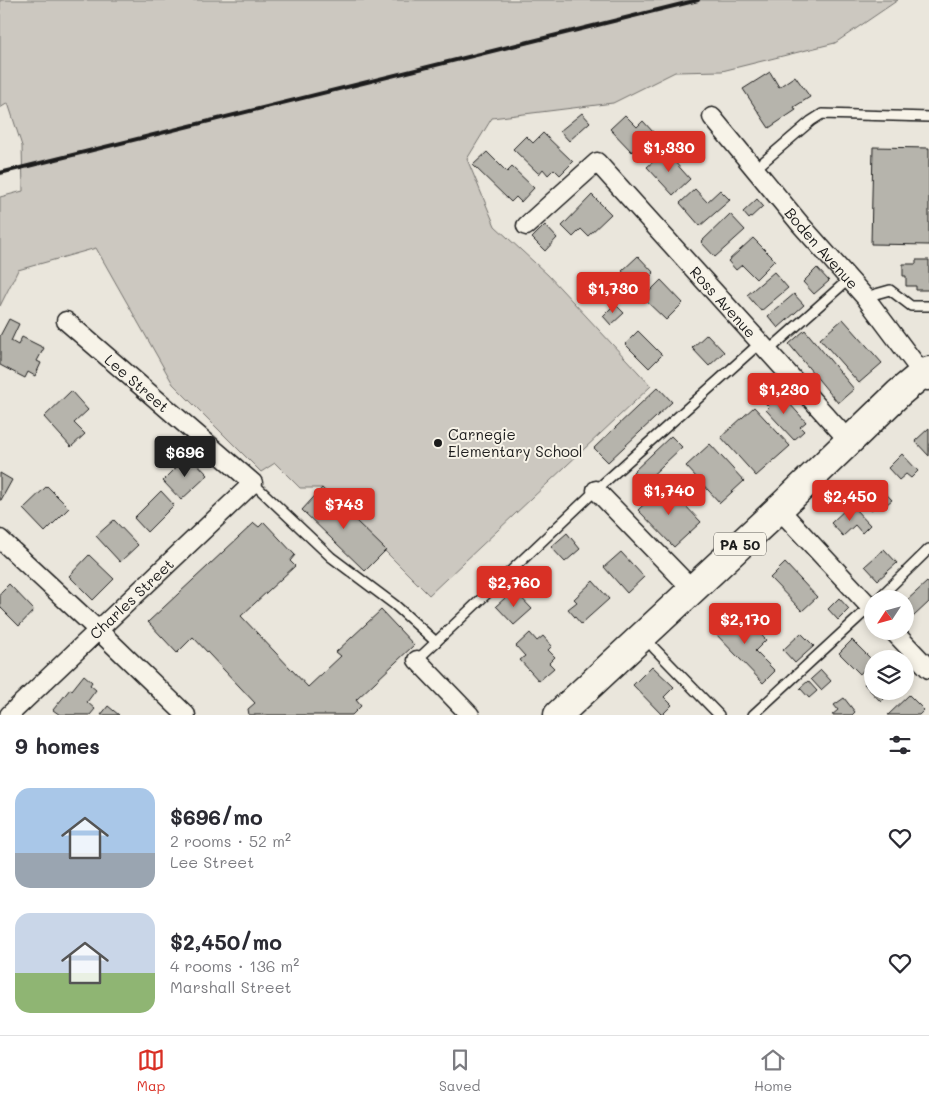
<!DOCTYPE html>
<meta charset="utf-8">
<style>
body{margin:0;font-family:Mali,sans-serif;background:#f2f2f3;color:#2b2b33;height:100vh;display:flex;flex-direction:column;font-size:19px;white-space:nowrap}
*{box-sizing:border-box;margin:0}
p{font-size:16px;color:#7c7c81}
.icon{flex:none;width:28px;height:28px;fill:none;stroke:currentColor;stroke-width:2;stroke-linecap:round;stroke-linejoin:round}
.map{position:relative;height:715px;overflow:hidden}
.details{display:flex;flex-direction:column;background:#fff;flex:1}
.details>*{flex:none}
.needle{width:32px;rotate:234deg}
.buttons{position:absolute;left:864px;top:590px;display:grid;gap:10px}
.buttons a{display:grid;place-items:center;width:50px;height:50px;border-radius:50%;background:#fff;box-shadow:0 2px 8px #0003;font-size:25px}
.price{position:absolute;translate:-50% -42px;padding:0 11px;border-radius:5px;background:#d93025;color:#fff;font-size:16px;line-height:32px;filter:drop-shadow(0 1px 2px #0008)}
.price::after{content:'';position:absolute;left:50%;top:30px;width:15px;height:11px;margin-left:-8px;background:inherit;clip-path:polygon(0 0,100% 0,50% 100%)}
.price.active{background:#222;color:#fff}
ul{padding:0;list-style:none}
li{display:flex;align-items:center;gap:15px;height:125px;padding:0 15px}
li span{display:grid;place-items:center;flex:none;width:140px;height:100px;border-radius:15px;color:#555}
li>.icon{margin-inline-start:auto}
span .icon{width:60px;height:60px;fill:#fffc;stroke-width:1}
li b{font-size:21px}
h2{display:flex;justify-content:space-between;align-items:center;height:60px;padding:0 15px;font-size:21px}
.menu{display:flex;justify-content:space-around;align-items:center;height:70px;border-top:1px solid #e1e1e2;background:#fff;font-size:14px;color:#7c7c81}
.menu a{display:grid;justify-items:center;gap:2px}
.menu .active{color:#d93025}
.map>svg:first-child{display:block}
</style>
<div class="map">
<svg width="929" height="715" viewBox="0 0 929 715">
<rect width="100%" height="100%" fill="#eae6dc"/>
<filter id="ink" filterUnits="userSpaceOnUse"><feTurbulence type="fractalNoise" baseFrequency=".02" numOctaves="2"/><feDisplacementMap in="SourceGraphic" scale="10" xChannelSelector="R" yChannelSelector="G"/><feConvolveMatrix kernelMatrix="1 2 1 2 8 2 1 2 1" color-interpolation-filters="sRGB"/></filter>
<g filter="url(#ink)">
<!-- green -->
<polygon fill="#ccc8c0" stroke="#74726e" points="0,0 898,0 835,43 722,71 675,72 613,103 492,118 467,159 495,226 548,275 651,386 429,595 322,488 300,488 275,463 261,472 173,384 96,248 18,270 0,306 0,197 23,191 22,146 8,103 0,108"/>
<!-- building -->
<g fill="#b6b4ac" stroke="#1c1c1c">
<polygon points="770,72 779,87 795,76 810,97 794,107 796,110 769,128 743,89"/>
<polygon points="582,113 590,122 569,141 560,131"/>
<polygon points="625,115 637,127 643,121 653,132 632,152 610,129"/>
<polygon points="543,133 573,162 560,175 554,169 548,175 543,169 539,174 513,149 526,136 533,143"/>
<polygon points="873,147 929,148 929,245 871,244"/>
<polygon points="665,151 690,179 673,195 647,167"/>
<polygon points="487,152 507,172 512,167 534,188 521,202 516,197 511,202 473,165"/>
<polygon points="695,189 707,202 720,190 730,200 700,226 680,203"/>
<polygon points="592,195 611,214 588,236 581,229 573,237 562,226"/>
<polygon points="757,199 763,206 749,219 743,212"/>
<polygon points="730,214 745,230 715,257 701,242"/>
<polygon points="545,225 557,238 545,251 532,238"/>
<polygon points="753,238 775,260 756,279 742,265 736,270 728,261"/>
<polygon points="638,256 654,273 638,288 622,271"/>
<polygon points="916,260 929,260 929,290 916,290 916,286 906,286 906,276 903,276 903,264 916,264"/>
<polygon points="817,268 829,281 814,294 803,282"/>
<polygon points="774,272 788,288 761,311 747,295"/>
<polygon points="661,280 683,303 666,320 643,298"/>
<polygon points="794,294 804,305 778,328 768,316"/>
<polygon points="615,304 624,313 611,325 603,316"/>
<polygon points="9,319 19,324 11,341 18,345 22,337 44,348 37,361 41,363 35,376 28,372 25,378 0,365 0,336"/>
<polygon points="843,319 882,363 859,383 820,339"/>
<polygon points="805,330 854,389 838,403 789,344"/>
<polygon points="638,331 662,355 649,368 625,344"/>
<polygon points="707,334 724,352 709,366 692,348"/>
<polygon points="658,387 672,402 608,462 594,448"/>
<polygon points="764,390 774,401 781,394 806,422 800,427 804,431 794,440 766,410 769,407 758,395"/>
<polygon points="71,391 88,410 74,423 85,434 71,447 44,417"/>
<polygon points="754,407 790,446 756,476 721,437"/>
<polygon points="929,428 929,456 915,441"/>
<polygon points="671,436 682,447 644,483 633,472"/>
<polygon points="710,444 744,481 720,503 686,466"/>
<polygon points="902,454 918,471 911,478 906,474 899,480 888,468"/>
<polygon points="189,455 208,475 181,500 163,481"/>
<polygon points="0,473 12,480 1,500 0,500"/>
<polygon points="876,483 892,500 882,508 878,504 871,510 860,497"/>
<polygon points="665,484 701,522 674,547 638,510"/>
<polygon points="47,486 69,508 45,532 23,509"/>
<polygon points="322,488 386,550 365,571 302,510"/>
<polygon points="161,491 174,505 147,532 134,518"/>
<polygon points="848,507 851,511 854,508 870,525 862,533 855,525 843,536 831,523"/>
<polygon points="114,520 138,545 120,562 96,536"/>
<polygon points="264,522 295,555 290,561 295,566 241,616 308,687 341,656 336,652 381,610 414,645 356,700 361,706 352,715 249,715 248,709 255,703 193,637 177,653 148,622 254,523 259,527"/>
<polygon points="567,533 580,549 565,562 551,547"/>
<polygon points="884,549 897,563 878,580 865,566"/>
<polygon points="621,552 644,577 627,593 604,567"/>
<polygon points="89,555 114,579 93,600 69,576"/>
<polygon points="785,563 817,597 802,611 770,578"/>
<polygon points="593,581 609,599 581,624 568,609 577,602 574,599"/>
<polygon points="927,582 929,584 929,602 913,617 905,609 905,602"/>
<polygon points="9,584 34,610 19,626 0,607 0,593"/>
<polygon points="514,590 532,609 514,625 496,606"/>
<polygon points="839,598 849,609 838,620 828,609"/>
<polygon points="740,612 766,640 755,651 775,671 763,683 713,631 725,620 728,623"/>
<polygon points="530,633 537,641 543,636 552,646 548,650 555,657 549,663 554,668 539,681 520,660 525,656 516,646"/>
<polygon points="801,633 814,646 795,663 783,650"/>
<polygon points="852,640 872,660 860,674 839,653"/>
<polygon points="652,666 674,687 664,697 672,705 662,715 633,685"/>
<polygon points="821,670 831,681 821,690 811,679"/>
<polygon points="84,675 92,682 90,685 96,690 87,702 95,709 90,715 60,715 53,710 70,689 72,690"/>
<polygon points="872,676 872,691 892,691 881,702 864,684"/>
<polygon points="808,681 817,691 809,698 800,688"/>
<polygon points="909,695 924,710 919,715 888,715"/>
<polygon points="844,698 855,712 852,715 832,715 838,710 834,705"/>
<polygon points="108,706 119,715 101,715"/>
</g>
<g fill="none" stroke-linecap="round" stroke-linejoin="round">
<!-- lane casing -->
<g stroke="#1c1c1c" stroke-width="12">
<g id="lane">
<polyline points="755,169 811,121 822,114 929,117"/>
<polyline points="865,297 890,290 911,306 929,306"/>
<polyline points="767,352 849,279"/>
<polyline points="253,483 331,557 395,605 436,642"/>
<polyline points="878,599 929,549"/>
<polyline points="646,637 654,648 719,715"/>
<polyline points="417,660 596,490 760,343"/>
<polyline points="753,715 872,605"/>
</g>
</g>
<!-- street casing -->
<g stroke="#1c1c1c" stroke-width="21">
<g id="street">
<path id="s1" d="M712,117l89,108 64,72 63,84"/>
<path id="s2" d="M526,226l71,-64 243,269 8,11"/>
<polyline points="596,490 692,589"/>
<polyline points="778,508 872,609"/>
<polyline points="0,539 99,631 186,715"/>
<polyline points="893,631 929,669"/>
<polyline points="417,660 470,715"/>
<path id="s3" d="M9,715l244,-232 -187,-162"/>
</g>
</g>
<!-- primary casing -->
<g stroke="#1c1c1c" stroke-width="31">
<polyline id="primary" points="558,715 783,505 899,393 922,374 929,371"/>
</g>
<!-- lane -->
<use href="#lane" stroke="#f7f3e8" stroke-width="9"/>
<!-- street -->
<use href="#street" stroke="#f7f3e8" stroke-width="18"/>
<!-- primary -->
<use href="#primary" stroke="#f7f3e8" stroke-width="28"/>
<!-- rail -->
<polyline stroke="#1c1c1c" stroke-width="4" points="0,173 698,0"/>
</g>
</g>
<!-- markers -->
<circle fill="#1c1c1c" stroke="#f7f3e8" stroke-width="2" cx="438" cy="443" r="5"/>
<g text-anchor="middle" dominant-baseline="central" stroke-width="4" stroke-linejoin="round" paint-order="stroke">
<!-- shield labels -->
<rect fill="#f7f3e8" stroke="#5e5c59" stroke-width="1" x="714" y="532.5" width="52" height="23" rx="4"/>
<g font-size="14" font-weight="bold" fill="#1c1c1c">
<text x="740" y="544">PA 50</text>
</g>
<!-- street labels -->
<g font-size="15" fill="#1c1c1c" stroke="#f7f3e8">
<text stroke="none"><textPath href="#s1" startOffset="171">Boden Avenue</textPath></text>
<text stroke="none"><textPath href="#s2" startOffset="284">Ross Avenue</textPath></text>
<text transform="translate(137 383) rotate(41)">Lee Street</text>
<text stroke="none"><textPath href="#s3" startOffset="169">Charles Street</textPath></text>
</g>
<!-- poi labels -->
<g font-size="15" fill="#1c1c1c" stroke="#f7f3e8" text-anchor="start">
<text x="448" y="434">Carnegie<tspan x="448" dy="17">Elementary School</tspan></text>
</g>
</g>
</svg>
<div class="buttons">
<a><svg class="needle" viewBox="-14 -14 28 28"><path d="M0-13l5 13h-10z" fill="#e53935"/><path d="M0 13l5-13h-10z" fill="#7c7c81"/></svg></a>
<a><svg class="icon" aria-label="layers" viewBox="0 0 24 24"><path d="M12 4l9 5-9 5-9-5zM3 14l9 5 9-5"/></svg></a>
</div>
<b class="price" style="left:669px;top:173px">$1,330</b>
<b class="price" style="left:613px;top:314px">$1,730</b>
<b class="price" style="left:784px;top:415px">$1,230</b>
<b class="price active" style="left:185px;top:478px">$696</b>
<b class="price" style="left:669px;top:516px">$1,740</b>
<b class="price" style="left:850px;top:522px">$2,450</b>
<b class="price" style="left:344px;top:530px">$743</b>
<b class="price" style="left:514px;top:608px">$2,760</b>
<b class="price" style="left:745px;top:645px">$2,170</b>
</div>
<section class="details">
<h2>9 homes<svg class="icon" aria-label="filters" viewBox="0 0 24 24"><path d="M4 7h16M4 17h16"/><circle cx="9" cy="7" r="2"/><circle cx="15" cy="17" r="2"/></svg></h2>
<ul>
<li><span style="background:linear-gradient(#a9c7e8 65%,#9aa5b1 0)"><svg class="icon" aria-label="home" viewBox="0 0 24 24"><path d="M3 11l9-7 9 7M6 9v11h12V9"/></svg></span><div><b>$696/mo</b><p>2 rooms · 52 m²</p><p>Lee Street</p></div><svg class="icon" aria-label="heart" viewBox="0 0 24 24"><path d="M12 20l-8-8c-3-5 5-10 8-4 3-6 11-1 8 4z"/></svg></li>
<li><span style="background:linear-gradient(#c9d6e8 60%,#8fb573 0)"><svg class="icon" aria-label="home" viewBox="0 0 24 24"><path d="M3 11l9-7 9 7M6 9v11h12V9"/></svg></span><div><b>$2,450/mo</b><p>4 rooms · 136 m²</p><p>Marshall Street</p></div><svg class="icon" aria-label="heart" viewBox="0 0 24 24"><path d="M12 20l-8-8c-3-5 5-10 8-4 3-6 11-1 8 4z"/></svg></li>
</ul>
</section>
<nav class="menu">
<a class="active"><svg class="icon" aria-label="map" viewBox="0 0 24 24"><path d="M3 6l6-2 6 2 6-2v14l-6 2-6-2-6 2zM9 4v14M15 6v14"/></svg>Map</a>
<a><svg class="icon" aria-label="saved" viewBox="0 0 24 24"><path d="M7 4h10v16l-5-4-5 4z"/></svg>Saved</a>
<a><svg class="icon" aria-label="home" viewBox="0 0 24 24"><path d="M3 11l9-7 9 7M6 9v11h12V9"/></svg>Home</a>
</nav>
